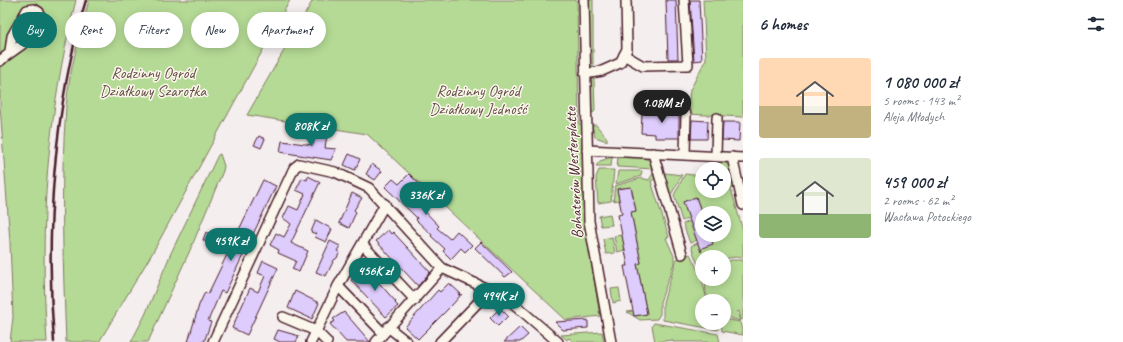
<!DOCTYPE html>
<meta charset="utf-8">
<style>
body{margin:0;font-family:Caveat,sans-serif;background:#f2f2f3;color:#1f2937;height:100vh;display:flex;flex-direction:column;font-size:15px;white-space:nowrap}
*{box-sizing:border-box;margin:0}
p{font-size:13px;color:#747a83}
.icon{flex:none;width:22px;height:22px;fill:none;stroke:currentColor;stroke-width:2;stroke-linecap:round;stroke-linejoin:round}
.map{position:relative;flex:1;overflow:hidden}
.drawer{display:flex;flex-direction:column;background:#fff;width:380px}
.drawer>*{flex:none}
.guide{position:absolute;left:12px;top:12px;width:380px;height:36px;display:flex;gap:8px}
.tools{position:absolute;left:695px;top:162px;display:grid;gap:8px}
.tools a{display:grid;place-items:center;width:36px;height:36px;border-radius:50%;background:#fff;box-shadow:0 2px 10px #0003;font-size:20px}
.price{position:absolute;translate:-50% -34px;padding:0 9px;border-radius:14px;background:#0f766e;color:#fff;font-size:13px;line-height:26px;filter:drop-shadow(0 1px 2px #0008)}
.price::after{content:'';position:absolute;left:50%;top:24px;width:12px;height:9px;margin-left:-6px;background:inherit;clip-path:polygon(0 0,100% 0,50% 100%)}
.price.on{background:#222;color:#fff}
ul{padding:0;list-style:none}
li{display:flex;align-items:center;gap:12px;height:100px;padding:0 16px}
li span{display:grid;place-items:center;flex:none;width:112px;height:80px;border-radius:4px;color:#555}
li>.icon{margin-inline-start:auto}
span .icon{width:48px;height:48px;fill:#fffc;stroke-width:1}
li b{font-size:17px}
h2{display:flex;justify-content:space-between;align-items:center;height:48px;padding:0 16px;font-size:17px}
.tag{padding:0 14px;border-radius:18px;background:#fff;box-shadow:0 2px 10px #0003;font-size:14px;line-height:36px}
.tag.on{background:#0f766e;color:#fff}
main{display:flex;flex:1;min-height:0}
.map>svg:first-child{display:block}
</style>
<main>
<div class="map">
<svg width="743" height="342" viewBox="0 0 743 342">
<rect width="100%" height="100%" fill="#f5eeef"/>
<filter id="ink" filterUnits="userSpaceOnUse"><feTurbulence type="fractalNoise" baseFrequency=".025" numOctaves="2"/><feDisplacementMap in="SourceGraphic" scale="8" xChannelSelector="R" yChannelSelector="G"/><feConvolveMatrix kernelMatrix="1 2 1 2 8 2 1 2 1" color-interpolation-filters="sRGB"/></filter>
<g filter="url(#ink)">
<!-- green -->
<g fill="#b5da95" stroke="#807c60">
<path d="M0,0h76c-29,115 -37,224 -29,342h-37l3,-25 -3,-75 -10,-136z"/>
<path d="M89,0h201l-137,252 -54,90h-33c-3,-78 -6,-157 0,-235 3,-36 14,-72 23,-107z"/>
<polygon points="313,0 577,0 579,124 582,124 585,225 600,316 566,320 367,134 247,115"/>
<polygon points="589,0 593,0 593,69 590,67"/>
<polygon points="703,0 743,0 743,117 687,114 690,90 706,59"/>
<polygon points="592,77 594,80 595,111 593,113 591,111 590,79"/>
<polygon points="592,125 596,125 607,138 607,141 595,137"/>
<polygon points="220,154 224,166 223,171 191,248 148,342 131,342 145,315 171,253 218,155"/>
<path d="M618,156c13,1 31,-3 37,13l-38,-2z"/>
<polygon points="612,157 611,166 596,166 600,161"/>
<polygon points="723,161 729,166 733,172 724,171 724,169 709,169"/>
<polygon points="599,170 614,170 611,201 598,203 596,177"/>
<polygon points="618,171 642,171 641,176 616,184"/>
<polygon points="654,172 657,172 657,178 651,181 669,237 666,238 674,256 674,263 660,302 660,314 657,319 640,320 627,312 633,311 634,316 647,314 637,264 641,263 631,212 636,211 631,187 617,189 619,200 613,201 615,186 641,178 649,180"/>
<polygon points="665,173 682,175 672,193 669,194 663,176"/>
<polygon points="685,174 702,176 702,191 724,191 724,178 733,178 735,187 731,189 743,231 743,258 735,257 724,259 724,257 702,257 702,269 698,265 691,246 698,243 710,235 724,235 724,213 702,214 696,197 683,202 689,218 682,221 674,195"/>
<polygon points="610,214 612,225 601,226 599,216"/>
<polygon points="690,221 697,240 690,243 683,224"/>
<polygon points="622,235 625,250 617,252 614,236"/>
<polygon points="612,237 615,253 606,254 603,239"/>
<polygon points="690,254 702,279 707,301 702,301 702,323 718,323 718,330 663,320 663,302 677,258"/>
<polygon points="731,260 743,260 743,319 741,320 739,311 737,312 740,321 724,316 724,301 710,301 706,293 705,279 724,279 724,269 727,268 725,263"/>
<polygon points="619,288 621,301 613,303 611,289"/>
<polygon points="724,319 740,322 743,335 722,331 721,323 724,323"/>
<polygon points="654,323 718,334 720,342 673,342 672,340 655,342 652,326"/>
<polygon points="602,332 604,342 574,342 569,338 567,340 561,335"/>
</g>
<!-- building -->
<g fill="#deccfd" stroke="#4a1f2b">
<polygon points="666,0 676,0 678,59 668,59"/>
<polygon points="690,0 699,0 702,60 694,61"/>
<polygon points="670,108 679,108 679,138 655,138 655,134 641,133 642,114 646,112 670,114"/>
<polygon points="692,120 708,121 707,139 691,139"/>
<polygon points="723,122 740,122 739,141 722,140"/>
<polygon points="320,127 328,128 325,148 336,149 331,160 280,152 282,141 313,145 315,134 319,135"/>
<polygon points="259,136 265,139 261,148 254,145"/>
<polygon points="349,154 360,159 355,170 344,165"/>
<polygon points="372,164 382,171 375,180 366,174"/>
<polygon points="409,174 421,186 411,197 439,226 437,228 450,239 457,231 472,245 465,252 461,248 451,259 443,251 445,249 431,236 432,235 416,220 417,218 385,187 393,179 399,184"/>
<polygon points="308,176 320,182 291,243 308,251 299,272 292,269 296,261 278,253 279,250 270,245 276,233 284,237 291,224 283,218 289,206 298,210 305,194 296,190 302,178 307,180"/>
<polygon points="263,180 276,186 225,293 221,291 208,321 211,322 204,342 188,342 199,305 205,292 208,294"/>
<polygon points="631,187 636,211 631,212 641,263 637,264 647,314 634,316 624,266 628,266 618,215 622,214 617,189"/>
<polygon points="352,193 362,198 354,210 356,212 349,228 339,223"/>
<polygon points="696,197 702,214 702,235 710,235 713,244 702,248 701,252 683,202"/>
<polygon points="316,220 332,229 326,242 315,237 316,234 311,232"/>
<polygon points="388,230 391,234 393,232 430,272 418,286 376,241"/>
<polygon points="206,232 217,238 214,246 203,240"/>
<polygon points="330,241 340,246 337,251 340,252 337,258 334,260 326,276 316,272"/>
<polygon points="481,242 512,272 505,277 475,248"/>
<polygon points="263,261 278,268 247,335 232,328 250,288 258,292 265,276 258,273"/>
<polygon points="365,267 396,302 395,303 398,306 386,317 351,280"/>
<polygon points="449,283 462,295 458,294 460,296 453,304 418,339 405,327 438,290 440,292"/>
<polygon points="295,291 319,303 312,319 288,308"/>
<polygon points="500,308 508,316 498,326 490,318"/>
<polygon points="344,312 353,322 370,342 346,342 330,324 335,321 333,319"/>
<polygon points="588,320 588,328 563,330 555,322"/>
<polygon points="520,327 528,335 520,342 504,342"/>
<polygon points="278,330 299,336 296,342 280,342 274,339"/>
</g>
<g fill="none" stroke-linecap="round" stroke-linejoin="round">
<!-- minor casing -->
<g stroke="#4a1f2b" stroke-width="12">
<g id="minor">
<polyline points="584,0 589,221 611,342"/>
<polyline points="624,55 643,66 688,65 684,0"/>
<path d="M0,61c15,-14 45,-25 39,-49l-5,-3 -7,1 -15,26 -2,15"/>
<polyline points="585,74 602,71 620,63 627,49 626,0"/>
<polyline points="587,150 743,158"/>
<polyline points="653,153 682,254"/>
<polyline points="685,154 686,114"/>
<polyline points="716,156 717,118"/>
<polyline points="732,157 743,205"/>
<polyline points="363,245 415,300"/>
<polyline points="338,286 383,333"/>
<polyline points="283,317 316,331 327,342"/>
<polyline points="388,327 407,342"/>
<polyline points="213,342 294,168 299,164 335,172 369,188 442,268 507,298 558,342"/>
<polyline points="311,342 338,286 385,204"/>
<polyline points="376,342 442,268"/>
<polyline points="440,342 490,290"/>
</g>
</g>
<!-- minor -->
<use href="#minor" stroke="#fbf7ec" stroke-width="9"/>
<!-- rail -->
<path stroke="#4a1f2b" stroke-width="2.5" d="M54,342c-9,-109 0,-237 32,-342"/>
</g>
</g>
<g text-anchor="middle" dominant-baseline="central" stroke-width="3" stroke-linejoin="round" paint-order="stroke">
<!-- park labels -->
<g font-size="16" fill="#654e46" stroke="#fbf7ec">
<text x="153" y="73">Rodzinny Ogród<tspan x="153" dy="18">Działkowy Szarotka</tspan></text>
<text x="478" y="91">Rodzinny Ogród<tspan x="478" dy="18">Działkowy Jedność</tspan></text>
</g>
<!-- street labels -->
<g font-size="16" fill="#4a1f2b" stroke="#fbf7ec">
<text transform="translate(574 173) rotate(-93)">Bohaterów Westerplatte</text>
</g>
</g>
</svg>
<div class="tools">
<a><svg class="icon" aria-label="locate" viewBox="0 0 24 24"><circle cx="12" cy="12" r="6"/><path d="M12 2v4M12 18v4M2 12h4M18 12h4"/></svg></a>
<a><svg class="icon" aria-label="layers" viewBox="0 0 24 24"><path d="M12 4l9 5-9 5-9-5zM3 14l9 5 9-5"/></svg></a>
<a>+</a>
<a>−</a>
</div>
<b class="price on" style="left:662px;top:124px">1.08M zł</b>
<b class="price" style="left:311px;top:147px">808K zł</b>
<b class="price" style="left:426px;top:216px">336K zł</b>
<b class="price" style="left:231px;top:262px">459K zł</b>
<b class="price" style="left:375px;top:292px">456K zł</b>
<b class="price" style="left:499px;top:317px">494K zł</b>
<div class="guide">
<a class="tag on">Buy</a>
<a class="tag">Rent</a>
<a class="tag">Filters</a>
<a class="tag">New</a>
<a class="tag">Apartment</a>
</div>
</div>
<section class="drawer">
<h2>6 homes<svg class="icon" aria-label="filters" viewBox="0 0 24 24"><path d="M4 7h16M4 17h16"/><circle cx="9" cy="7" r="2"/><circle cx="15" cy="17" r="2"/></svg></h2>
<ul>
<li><span style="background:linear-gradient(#ffd9b3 60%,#c2b280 0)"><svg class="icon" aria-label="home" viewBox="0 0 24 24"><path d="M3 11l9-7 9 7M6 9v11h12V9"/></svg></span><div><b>1 080 000 zł</b><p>5 rooms · 143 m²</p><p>Aleja Młodych</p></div></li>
<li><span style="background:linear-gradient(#dfe7d0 70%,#8fb573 0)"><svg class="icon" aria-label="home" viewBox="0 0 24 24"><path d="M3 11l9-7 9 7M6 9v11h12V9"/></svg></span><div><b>459 000 zł</b><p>2 rooms · 62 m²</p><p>Wacława Potockiego</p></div></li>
</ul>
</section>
</main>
